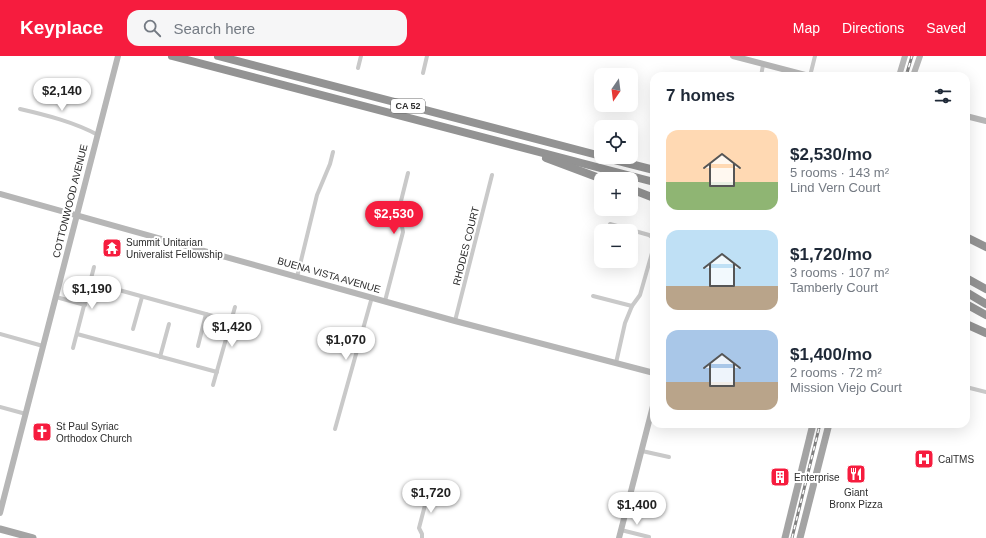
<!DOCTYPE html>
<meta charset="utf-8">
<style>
body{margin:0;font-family:Helvetica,sans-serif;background:#f6f6f7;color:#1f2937;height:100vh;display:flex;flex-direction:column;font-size:15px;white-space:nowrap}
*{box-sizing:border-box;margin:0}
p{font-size:13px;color:#747a83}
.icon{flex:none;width:22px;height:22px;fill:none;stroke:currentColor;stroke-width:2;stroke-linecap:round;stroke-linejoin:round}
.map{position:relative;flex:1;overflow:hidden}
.details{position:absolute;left:650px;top:16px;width:320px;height:356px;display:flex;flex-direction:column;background:#fff;border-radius:12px;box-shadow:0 4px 16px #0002}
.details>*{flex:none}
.needle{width:26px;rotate:194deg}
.fabs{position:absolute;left:594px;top:12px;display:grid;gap:8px}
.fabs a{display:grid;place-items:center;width:44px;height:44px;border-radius:8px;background:#fff;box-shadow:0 4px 16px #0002;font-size:20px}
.price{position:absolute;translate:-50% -34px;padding:0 9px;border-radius:14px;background:#fff;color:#222;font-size:13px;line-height:26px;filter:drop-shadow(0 1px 2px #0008)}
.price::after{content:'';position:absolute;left:50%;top:24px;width:12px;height:9px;margin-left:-6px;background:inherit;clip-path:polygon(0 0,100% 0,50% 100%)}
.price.on{background:#f61c3e;color:#fff}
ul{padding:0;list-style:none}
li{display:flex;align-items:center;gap:12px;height:100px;padding:0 16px}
li span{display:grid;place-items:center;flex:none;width:112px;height:80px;border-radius:12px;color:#555}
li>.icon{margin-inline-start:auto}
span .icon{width:48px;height:48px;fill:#fffc;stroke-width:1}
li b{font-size:17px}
h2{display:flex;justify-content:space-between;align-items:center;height:48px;padding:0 16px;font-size:17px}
header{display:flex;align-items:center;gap:24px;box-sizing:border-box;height:56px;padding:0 20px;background:#f61c3e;color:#fff}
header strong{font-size:19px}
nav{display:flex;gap:22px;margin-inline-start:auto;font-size:14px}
.search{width:280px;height:36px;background:#f6f6f7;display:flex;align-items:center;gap:10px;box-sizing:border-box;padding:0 14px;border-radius:12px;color:#747a83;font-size:15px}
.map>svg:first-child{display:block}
</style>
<header>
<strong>Keyplace</strong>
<div class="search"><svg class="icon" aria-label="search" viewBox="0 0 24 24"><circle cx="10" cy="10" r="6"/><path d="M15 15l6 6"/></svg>Search here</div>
<nav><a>Map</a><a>Directions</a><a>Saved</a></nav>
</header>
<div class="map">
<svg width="986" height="482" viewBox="0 0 986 482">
<rect width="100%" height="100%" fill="#fff"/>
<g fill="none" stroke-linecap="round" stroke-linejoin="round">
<!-- street -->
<g stroke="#c9c9c9" stroke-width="4">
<polyline points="358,12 361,0"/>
<polyline points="423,17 427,0"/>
<polyline points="761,20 763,9"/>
<polyline points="810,20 815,0"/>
<path d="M20,53c26,6 54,13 78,26"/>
<polyline points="610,168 649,179 654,183"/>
<polyline points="297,221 317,139 330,108 333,96"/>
<polyline points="90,226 231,265"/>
<polyline points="593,240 632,250"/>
<polyline points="56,241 85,249"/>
<polyline points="385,245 403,176 399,153 408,117"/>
<polyline points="455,265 492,119"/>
<polyline points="133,273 142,241"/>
<polyline points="0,278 43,290"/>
<polyline points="77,278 217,316"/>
<polyline points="198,290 206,258"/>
<polyline points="73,292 94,211"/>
<polyline points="160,301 169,268"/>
<polyline points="616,307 625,267 632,250 640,239 654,190"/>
<polyline points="213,329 235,251"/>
<polyline points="966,331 986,336"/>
<polyline points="0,351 26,358"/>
<polyline points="335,373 372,241"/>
<polyline points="642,395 669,401"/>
<polyline points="621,474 649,481"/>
<polyline points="422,482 422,478 419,472 430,430"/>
</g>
<!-- secondary -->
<g stroke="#b6b6b6" stroke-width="6">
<polyline points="733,0 809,20"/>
<polyline points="899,20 905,0"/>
<polyline points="913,20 920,0"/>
<polyline points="966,60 986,65"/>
<polyline points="0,138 455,265 654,317"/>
<polyline points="0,457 118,0"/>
<polyline points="619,482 654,346"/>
</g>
<!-- primary -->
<g stroke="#a4a4a4" stroke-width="7">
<polyline points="0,473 33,482"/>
<polyline points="785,482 813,368"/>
<polyline points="800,482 829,368"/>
</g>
<!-- highway -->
<g stroke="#939393" stroke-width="8">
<polyline points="172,0 654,126"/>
<polyline points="218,0 601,100"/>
<polyline points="603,101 654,114"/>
<polyline points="546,102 602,123"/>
<polyline points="631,133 654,142"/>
<polyline points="966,181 986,191"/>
<polyline points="966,222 986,233"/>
<polyline points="966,236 986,248"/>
<polyline points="966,248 986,259"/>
<polyline points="966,268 986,277"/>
</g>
<!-- rail casing -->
<g stroke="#818181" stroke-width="3">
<g id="rail">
<polyline points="906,20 912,0"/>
<polyline points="792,482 820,368"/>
</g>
</g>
<!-- rail -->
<use href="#rail" stroke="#fff" stroke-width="1.5" stroke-dasharray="4.5" stroke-linecap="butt"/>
</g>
<!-- icons -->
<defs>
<g id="temple-square" transform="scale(1)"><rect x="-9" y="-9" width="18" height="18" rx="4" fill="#f61c3e" stroke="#fff"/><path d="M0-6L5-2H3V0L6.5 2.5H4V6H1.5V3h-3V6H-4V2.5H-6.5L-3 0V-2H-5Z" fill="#fff"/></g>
<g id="church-square" transform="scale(1)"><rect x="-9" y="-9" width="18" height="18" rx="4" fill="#f61c3e" stroke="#fff"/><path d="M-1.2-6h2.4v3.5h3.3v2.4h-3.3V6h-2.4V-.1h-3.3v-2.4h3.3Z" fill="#fff"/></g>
<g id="hospital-square" transform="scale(1)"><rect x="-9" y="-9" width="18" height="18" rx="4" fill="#f61c3e" stroke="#fff"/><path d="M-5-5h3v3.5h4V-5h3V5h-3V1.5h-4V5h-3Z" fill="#fff"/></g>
<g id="restaurant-square" transform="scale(1)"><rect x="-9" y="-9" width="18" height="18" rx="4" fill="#f61c3e" stroke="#fff"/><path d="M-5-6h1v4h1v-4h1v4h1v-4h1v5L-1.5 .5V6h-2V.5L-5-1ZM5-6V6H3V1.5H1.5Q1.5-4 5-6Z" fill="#fff"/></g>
<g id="building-square" transform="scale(1)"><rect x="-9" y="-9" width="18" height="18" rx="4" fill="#f61c3e" stroke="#fff"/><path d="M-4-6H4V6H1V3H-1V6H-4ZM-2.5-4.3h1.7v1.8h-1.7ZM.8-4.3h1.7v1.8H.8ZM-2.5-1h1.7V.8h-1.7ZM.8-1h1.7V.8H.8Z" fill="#fff"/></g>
</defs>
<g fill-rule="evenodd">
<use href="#temple-square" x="112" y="192"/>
<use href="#church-square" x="42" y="376"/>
<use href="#hospital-square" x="924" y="403"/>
<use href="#restaurant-square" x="856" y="418"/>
<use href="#building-square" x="780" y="421"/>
</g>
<g text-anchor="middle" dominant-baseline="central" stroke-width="4" stroke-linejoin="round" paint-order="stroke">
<!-- shield labels -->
<rect fill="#fff" stroke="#6b6b6b" stroke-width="1" x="391" y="43" width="34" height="14" rx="3"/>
<g font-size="9" font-weight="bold" fill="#2c2c2c">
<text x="408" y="50">CA 52</text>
</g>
<!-- street labels -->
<g font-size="10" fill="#2c2c2c" stroke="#fff">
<text transform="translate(70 145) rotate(-76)">COTTONWOOD AVENUE</text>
<text transform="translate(466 190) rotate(-76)">RHODES COURT</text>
<text transform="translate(329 219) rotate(16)">BUENA VISTA AVENUE</text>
</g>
<!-- poi labels -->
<g font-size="10" fill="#2c2c2c" stroke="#fff" text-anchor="start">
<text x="126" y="186">Summit Unitarian<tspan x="126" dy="12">Univeralist Fellowship</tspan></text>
<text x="56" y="370">St Paul Syriac<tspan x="56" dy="12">Orthodox Church</tspan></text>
<text x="938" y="403">CalTMS</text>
<text x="794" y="421">Enterprise</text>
<text x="856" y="436" text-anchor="middle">Giant<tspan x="856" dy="12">Bronx Pizza</tspan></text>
</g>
</g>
</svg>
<div class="fabs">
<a><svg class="needle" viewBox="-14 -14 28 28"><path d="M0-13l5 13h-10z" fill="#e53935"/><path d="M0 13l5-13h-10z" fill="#747a83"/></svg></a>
<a><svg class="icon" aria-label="locate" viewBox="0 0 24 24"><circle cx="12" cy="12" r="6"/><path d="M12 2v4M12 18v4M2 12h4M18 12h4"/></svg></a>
<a>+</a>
<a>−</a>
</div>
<b class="price" style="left:62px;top:56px">$2,140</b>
<b class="price on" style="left:394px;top:179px">$2,530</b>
<b class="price" style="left:92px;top:254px">$1,190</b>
<b class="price" style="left:232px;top:292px">$1,420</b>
<b class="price" style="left:346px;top:305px">$1,070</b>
<b class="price" style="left:431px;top:458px">$1,720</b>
<b class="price" style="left:637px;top:470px">$1,400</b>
<section class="details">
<h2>7 homes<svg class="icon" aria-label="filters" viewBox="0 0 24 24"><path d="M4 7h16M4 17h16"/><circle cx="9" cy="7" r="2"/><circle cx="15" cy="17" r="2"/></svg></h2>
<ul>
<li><span style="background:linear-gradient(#ffd9b3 65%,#8fb573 0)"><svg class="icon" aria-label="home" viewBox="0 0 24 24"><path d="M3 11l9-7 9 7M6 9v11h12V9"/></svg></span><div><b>$2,530/mo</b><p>5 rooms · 143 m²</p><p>Lind Vern Court</p></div></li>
<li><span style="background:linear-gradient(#bfe0f5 70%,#b9a48a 0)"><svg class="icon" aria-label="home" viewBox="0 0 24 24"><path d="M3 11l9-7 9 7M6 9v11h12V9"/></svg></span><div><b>$1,720/mo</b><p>3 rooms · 107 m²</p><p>Tamberly Court</p></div></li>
<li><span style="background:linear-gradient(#a9c7e8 65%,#b9a48a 0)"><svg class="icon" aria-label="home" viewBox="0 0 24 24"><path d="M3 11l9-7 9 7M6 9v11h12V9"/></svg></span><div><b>$1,400/mo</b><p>2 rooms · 72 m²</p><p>Mission Viejo Court</p></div></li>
</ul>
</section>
</div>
